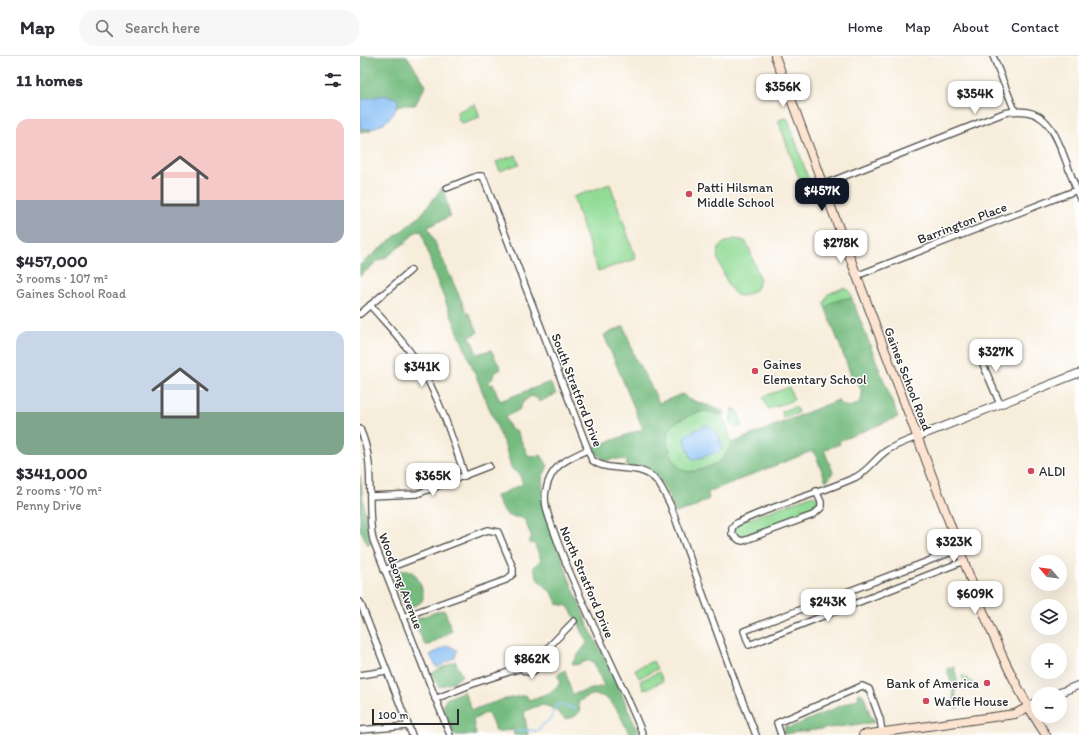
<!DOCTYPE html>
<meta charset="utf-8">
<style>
body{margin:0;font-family:Itim,sans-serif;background:#f7f7f7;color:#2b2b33;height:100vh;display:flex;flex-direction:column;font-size:15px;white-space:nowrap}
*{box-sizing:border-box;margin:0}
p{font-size:13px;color:#7c7c81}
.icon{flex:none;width:22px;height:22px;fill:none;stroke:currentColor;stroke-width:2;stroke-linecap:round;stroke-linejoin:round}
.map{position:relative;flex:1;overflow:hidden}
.details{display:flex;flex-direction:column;background:#fff;width:360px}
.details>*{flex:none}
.needle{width:26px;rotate:299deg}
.tools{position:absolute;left:671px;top:499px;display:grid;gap:8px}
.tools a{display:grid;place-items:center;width:36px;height:36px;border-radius:50%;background:#fff;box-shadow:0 4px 16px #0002;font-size:20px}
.scale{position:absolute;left:12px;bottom:10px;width:87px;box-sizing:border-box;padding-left:4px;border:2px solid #2b2b2b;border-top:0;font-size:11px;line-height:14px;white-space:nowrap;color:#2b2b2b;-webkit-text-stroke:3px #fff;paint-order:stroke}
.price{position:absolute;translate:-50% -34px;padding:0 9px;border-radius:8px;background:#fff;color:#222;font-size:13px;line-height:26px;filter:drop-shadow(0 1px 2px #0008)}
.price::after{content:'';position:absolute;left:50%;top:24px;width:12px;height:9px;margin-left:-6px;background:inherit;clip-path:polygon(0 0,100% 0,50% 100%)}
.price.on{background:#111827;color:#fff}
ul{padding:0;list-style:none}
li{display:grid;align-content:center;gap:8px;height:212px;padding:0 16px}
li span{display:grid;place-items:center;height:124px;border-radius:12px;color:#555}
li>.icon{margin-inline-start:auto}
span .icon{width:72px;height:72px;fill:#fffc;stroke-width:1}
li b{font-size:17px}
h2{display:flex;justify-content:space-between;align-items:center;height:48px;padding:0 16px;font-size:17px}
header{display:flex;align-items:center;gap:24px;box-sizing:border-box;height:56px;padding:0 20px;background:#fff;border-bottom:1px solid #e1e1e2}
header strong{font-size:19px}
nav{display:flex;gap:22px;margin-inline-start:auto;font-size:14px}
.search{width:280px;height:36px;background:#f7f7f7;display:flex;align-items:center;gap:10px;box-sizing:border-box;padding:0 14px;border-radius:16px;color:#7c7c81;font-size:15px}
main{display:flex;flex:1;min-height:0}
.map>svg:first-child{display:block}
</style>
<header>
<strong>Map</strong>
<div class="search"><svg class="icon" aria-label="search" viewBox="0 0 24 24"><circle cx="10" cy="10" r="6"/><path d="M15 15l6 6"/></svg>Search here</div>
<nav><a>Home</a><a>Map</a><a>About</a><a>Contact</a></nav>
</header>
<main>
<section class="details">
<h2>11 homes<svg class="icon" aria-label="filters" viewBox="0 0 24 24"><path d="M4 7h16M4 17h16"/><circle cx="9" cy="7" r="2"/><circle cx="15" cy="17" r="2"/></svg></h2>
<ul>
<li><span style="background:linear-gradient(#f6c9c9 65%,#9aa5b1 0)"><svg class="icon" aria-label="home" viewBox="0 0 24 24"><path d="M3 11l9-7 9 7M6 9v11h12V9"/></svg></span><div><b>$457,000</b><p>3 rooms · 107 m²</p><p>Gaines School Road</p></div></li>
<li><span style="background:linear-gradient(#c9d6e8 65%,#7fa58c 0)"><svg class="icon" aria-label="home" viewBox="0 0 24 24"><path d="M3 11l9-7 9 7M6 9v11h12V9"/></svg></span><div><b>$341,000</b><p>2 rooms · 70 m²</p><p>Penny Drive</p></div></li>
</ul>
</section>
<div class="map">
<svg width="719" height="679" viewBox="0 0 719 679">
<rect width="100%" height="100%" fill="#fff"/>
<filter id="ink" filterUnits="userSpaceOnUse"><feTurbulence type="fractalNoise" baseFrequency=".025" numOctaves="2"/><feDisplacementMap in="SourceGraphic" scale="8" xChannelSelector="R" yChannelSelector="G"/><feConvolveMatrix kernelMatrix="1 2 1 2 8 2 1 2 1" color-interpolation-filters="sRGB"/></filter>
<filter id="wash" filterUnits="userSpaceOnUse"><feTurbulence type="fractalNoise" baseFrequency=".012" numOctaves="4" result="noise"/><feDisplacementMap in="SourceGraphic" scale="16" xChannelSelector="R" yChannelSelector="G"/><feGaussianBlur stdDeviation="0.9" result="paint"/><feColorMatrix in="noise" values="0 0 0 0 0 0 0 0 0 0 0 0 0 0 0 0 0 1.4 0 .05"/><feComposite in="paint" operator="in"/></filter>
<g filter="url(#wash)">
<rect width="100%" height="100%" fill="#f7eddb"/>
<!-- green -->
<g fill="#92db96" stroke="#5e8360">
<polygon points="115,48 120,61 102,67 99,65 97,56"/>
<polygon points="424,62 428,63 448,122 449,128 446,130 441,128 419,67 419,64"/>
<polygon points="156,99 159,108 140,115 136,106"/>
<polygon points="250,128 276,203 238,215 213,141"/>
<path d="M375,183l10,2 4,7 11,32 -3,8c-21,18 -27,2 -34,-16 -3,-7 -8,-16 -4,-24 3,-6 10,-7 16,-9z"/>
<path d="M483,232l6,2 3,9c-9,-1 -20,2 -26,10l-2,-5 4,-10z"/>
<polygon points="429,331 434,344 408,353 403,341"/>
<polygon points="433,351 437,352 438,357 423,362 422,355"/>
<polygon points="373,353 377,354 382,368 380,371 373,370 370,364"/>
<path d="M345,355c22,2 21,14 27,32 -2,5 -5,10 -8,14 -6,8 -29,17 -40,14 -7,-3 -10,-11 -13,-17 -3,-5 -6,-11 -5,-17 2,-16 27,-24 39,-26z"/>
<polygon points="453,439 457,442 459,450 456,455 382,483 376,480 374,474 378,467"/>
<polygon points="293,605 297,613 279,622 275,613"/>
<polygon points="299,616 303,625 284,634 280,625"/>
<polygon points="603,619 615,629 608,634 602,621"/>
</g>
<!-- forest -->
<g fill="#75bb7f" stroke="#507355">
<polygon points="0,0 47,0 66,29 55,49 40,49 9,75 0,76"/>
<path d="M83,131l7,29 -22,11 38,84 4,4 8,17 -8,5 7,17 14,-4 10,19 -8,5v4l-4,4 1,3 3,-1 7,17 50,-19 6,12 -17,8 -2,-4 -6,-2 -8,6 -4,8 -14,7 6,12 5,1 13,27 12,-2 7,11 -6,12 2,25 24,73 21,52 28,55 22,52h-9c-8,-14 -17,-43 -38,-40 -4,1 -10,5 -14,7l2,9c-4,6 -8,7 -15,8 -16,-15 -21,-18 -41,-7l4,23h-14l-1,-6 -16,3 -10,-20 -14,8 3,15h-22l-11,-29 3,-7 18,-8 8,19 29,-10 25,-5 3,5 20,-7 10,-8 1,-5 -3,-5 8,-5 7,24 32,-8 -11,-25h-6l-12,4 -3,-2 15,-20 -8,-19 -11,-18 -11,-2 -4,-10 -15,-14 -5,-13 8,-7 -7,-17 -4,1 -2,-4 4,-2 -7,-17 -2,-3 -15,-2 -8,-10 -4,-10 27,-12 -4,-10 -8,-6 -5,-19 -73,-178 -11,-40 -7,1 -9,10 -21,16 -6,2 -19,16v-11l60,-49z"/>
<path d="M486,242l6,1 46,118 -59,24 1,3 -16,6 9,22 -4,7 -3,2 -10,-25 -4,-5 -104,41 1,7 -17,9 -17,5c-9,-28 -17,-45 -49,-47l1,-6 -14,-1 -8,2 -8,-7 -3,-7 49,-18 -39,-94 20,-9 11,32 17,30 7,15 23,-9 7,5 34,12v5c-11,-7 -22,-6 -34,0 -24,10 -27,19 -16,42 3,5 6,11 12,13 10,3 33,-6 39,-14 3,-4 6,-9 8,-14l106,-43 2,4 8,3c22,-3 14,-22 3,-32l-25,-66 4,-6z"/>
<polygon points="0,420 6,467 11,488 8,489 0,473"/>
<path d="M38,514c4,0 10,-1 13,1 7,4 15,23 11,30 -3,4 -10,5 -15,7l-2,-1 -12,-33z"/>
<polygon points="82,554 85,555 92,575 69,589 65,589 55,568 56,563"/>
<polygon points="95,605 102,620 94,626 79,631 72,617"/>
<polygon points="594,610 599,632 595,634 598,652 595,652 592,631 587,613"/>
<polygon points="501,637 504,640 510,659 516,666 424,678 425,670 427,670 429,672 499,642 498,638"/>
</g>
<!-- water -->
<g fill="#83bcf4" stroke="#577490">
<path d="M24,39l12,3 2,3c-2,17 -21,31 -38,27v-28z"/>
<path d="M346,369c9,3 18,16 15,26l-28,9 -2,-3 -7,-18 3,-5z"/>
<polygon points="86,590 90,590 97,594 95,601 77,612 70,599"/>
</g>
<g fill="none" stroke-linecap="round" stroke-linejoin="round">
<!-- stream -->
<polyline stroke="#83bcf4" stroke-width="1.5" points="156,676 167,674 176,675 191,662 196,649 201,648 216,653"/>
</g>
</g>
<g filter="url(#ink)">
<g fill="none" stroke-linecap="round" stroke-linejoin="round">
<!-- minor casing -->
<g stroke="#4a4845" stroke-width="8">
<g id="minor">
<polyline points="633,0 655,55"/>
<path d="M462,129l182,-72c38,-8 48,12 60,43 5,13 10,27 15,41"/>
<path d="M87,132l30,-12h5l2,3 108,281c18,14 44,2 62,18 7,6 11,17 16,26l67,183 19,48"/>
<polyline points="496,220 717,134"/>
<path d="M10,249c16,19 36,38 49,60 21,33 33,73 46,111"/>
<polyline points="0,258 51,214"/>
<polyline points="616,292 640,348"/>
<path d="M0,373c17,38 5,72 13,111l77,195"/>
<path d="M227,394c-21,10 -36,15 -41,40 -4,15 6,35 11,50 24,67 60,129 86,195"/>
<path d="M456,435l5,11v6l-8,7 -70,26 -4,-1 -7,-6v-6l3,-4c39,-20 82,-29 121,-47 12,-6 19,-18 30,-26 9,-6 21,-10 31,-14"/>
<polyline points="10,440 57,438 129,410"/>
<polyline points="600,493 384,575 389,589 604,505"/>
<polyline points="24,514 128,474 138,476 153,512 153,518 146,524 43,561"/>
<polyline points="0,546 52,679"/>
<circle cx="169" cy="607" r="9"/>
<polyline points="177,603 214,565"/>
<polyline points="0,619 26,615"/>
<polyline points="75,643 115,627 161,612"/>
<polyline points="0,674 48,670"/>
<polyline points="421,679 417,667 502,630 509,633 520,663 522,676"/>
</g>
</g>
<!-- tertiary casing -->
<g stroke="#4a4845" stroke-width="9">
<g id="tertiary">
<polyline points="557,381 719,317"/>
<polyline points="696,638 719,629"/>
<polyline points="668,651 678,645"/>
</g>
</g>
<!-- secondary casing -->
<g stroke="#4a4845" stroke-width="10">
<g id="secondary">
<path d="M415,0c52,140 104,281 157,420 34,88 62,181 114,259"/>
<polyline points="503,679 655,658 668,651"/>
</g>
</g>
<!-- minor -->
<use href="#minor" stroke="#fff" stroke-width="5.5"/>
<!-- tertiary -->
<use href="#tertiary" stroke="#fff" stroke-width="7"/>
<!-- secondary -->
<use href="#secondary" stroke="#fde4d1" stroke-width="8"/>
</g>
</g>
<!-- markers -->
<g fill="#d1495b" stroke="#fff" stroke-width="1.5">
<circle cx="329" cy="138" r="4"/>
<circle cx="395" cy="315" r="4"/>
<circle cx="671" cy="415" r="4"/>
<circle cx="627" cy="627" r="4"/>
<circle cx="566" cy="645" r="4"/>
</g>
<g text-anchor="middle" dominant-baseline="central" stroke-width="3" stroke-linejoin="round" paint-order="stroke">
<!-- poi labels -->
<g font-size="13" fill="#2b2b2b" stroke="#fff" text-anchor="start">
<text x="337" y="131">Patti Hilsman<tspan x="337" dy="15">Middle School</tspan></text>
<text x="403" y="308">Gaines<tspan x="403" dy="15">Elementary School</tspan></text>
<text x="679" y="415">ALDI</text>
<text x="619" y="627" text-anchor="end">Bank of America</text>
<text x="574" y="645">Waffle House</text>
</g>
<!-- street labels -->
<g font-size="13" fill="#2b2b2b" stroke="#fff">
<text transform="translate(602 167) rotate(-21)">Barrington Place</text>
<text transform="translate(548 323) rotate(69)">Gaines School Road</text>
<text transform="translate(217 334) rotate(69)">South Stratford Drive</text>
<text transform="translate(41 525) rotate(69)">Woodsong Avenue</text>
<text transform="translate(227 526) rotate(67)">North Stratford Drive</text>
</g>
</g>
</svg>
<div class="tools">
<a><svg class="needle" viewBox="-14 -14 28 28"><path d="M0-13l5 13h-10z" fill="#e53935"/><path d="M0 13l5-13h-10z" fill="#7c7c81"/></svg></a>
<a><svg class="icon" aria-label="layers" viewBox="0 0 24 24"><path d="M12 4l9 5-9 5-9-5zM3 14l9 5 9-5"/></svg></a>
<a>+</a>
<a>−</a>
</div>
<div class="scale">100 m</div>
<b class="price" style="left:423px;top:52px">$356K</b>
<b class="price" style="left:615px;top:59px">$354K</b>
<b class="price on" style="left:462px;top:156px">$457K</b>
<b class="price" style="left:481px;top:208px">$278K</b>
<b class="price" style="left:636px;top:317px">$327K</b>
<b class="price" style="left:62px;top:332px">$341K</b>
<b class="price" style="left:73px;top:441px">$365K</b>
<b class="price" style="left:594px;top:507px">$323K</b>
<b class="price" style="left:615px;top:559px">$609K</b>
<b class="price" style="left:468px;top:567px">$243K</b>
<b class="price" style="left:172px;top:624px">$862K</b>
</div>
</main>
